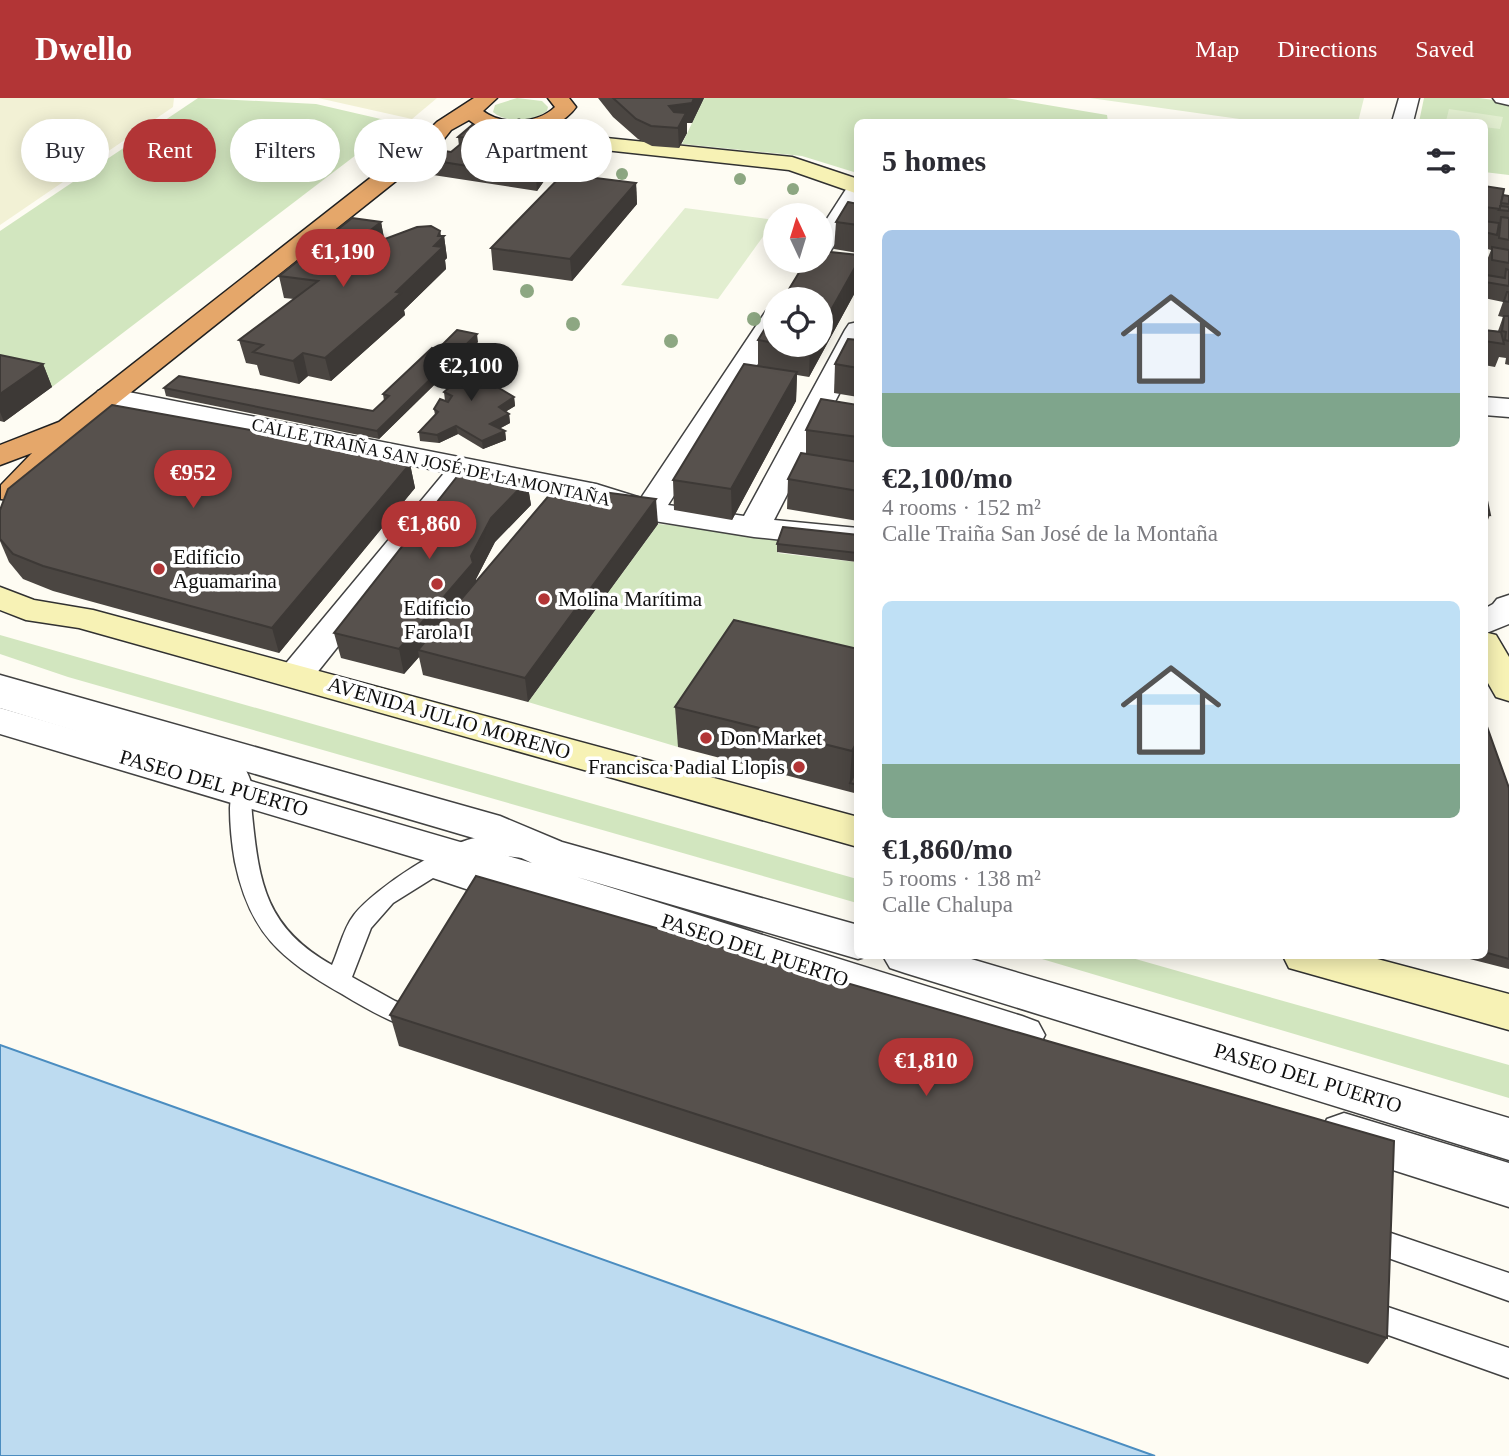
<!DOCTYPE html>
<meta charset="utf-8">
<style>
body{margin:0;font-family:Georgia,serif;background:#f2f2f3;color:#2b2b33;height:100vh;display:flex;flex-direction:column;font-size:26px;white-space:nowrap}
*{box-sizing:border-box;margin:0}
p{font-size:23px;color:#7c7c81}
.icon{flex:none;width:38px;height:38px;fill:none;stroke:currentColor;stroke-width:2;stroke-linecap:round;stroke-linejoin:round}
.map{position:relative;flex:1;overflow:hidden}
.side{position:absolute;left:854px;top:21px;width:634px;height:840px;display:flex;flex-direction:column;background:#fff;border-radius:10px;box-shadow:0 4px 18px #0003}
.side>*{flex:none}
.hud{position:absolute;left:21px;top:21px;width:665px;height:63px;display:flex;gap:14px}
.needle{width:46px;rotate:356deg}
.controls{position:absolute;left:763px;top:105px;display:grid;gap:14px}
.controls a{display:grid;place-items:center;width:70px;height:70px;border-radius:50%;background:#fff;box-shadow:0 4px 18px #0003;font-size:35px}
.price{position:absolute;translate:-50% -60px;padding:0 16px;border-radius:24px;background:#b23536;color:#fff;font-size:23px;line-height:46px;filter:drop-shadow(0 2px 4px #0008)}
.price::after{content:'';position:absolute;left:50%;top:42px;width:21px;height:16px;margin-left:-10px;background:inherit;clip-path:polygon(0 0,100% 0,50% 100%)}
.price.selected{background:#222;color:#fff}
ul{padding:0;list-style:none}
li{display:grid;align-content:center;gap:14px;height:371px;padding:0 28px}
li span{display:grid;place-items:center;height:217px;border-radius:10px;color:#555}
li>.icon{margin-inline-start:auto}
span .icon{width:126px;height:126px;fill:#fffc;stroke-width:1}
li b{font-size:30px}
h2{display:flex;justify-content:space-between;align-items:center;height:84px;padding:0 28px;font-size:30px}
.tag{padding:0 24px;border-radius:32px;background:#fff;box-shadow:0 4px 18px #0003;font-size:24px;line-height:63px}
.tag.selected{background:#b23536;color:#fff}
header{display:flex;align-items:center;gap:42px;box-sizing:border-box;height:98px;padding:0 35px;background:#b23536;color:#fff}
header strong{font-size:33px}
nav{display:flex;gap:38px;margin-inline-start:auto;font-size:24px}
.map>svg:first-child{display:block}
</style>
<header>
<strong>Dwello</strong>
<nav><a>Map</a><a>Directions</a><a>Saved</a></nav>
</header>
<div class="map">
<svg width="1509" height="1358" viewBox="0 0 1509 1358">
<rect width="100%" height="100%" fill="#fefcf3"/>
<!-- farmland -->
<g fill="#f2f1d5">
<polygon points="0,0 174,0 173,9 0,127"/>
<polygon points="318,0 437,0 412,21"/>
</g>
<!-- green -->
<g fill="#d2e6bf">
<polygon points="198,0 316,6 398,25 52,289 0,279 0,133"/>
<path d="M517,0l25,3 6,6 -1,4c-14,10 -40,13 -54,1l2,-7z"/>
<polygon points="704,0 1006,0 1107,17 1108,24 858,24 857,75 802,58 682,46"/>
<polygon points="1424,0 1479,0 1509,4 1509,77 1484,74 1484,24 1419,24"/>
<polygon points="658,426 783,437 778,455 856,464 857,460 857,592 678,649 528,604"/>
<polygon points="0,537 857,781 857,805 68,579 0,556"/>
<polygon points="1032,858 1125,858 1509,967 1509,1000"/>
</g>
<!-- pitch -->
<g fill="#e2eed0">
<polygon points="1090,0 1364,0 1358,24 1261,24"/>
<polygon points="1449,11 1503,19 1500,31 1484,29 1484,24 1446,23"/>
<polygon points="685,110 775,122 718,201 621,187"/>
</g>
<!-- water -->
<polygon fill="#bddbf0" stroke="#4b8dc0" stroke-width="2" points="0,947 1155,1358 0,1358"/>
<g fill="none" stroke-linecap="round" stroke-linejoin="round">
<!-- lane casing -->
<g stroke="#424242" stroke-width="3">
<g id="lane">
<path d="M0,596l244,73c13,22 6,26 8,47 7,70 14,114 80,151 7,-15 11,-36 22,-50 20,-26 95,-76 128,-78 15,-1 35,3 49,7l3,6 -3,6 -8,2 -40,-5 -32,14 56,18 3,6 -3,6 -8,3 -66,-22 -40,25 -22,25 -19,49 43,24 28,12 3,7 -3,7 -9,3c-26,-9 -49,-22 -72,-36 -61,-35 -92,-60 -107,-132 -3,-17 -5,-37 -5,-54 1,-15 4,-15 -2,-31l-228,-69z"/>
<polygon points="1373,1129 1509,1175 1509,1203 1363,1151 1359,1142 1363,1133"/>
<polygon points="1370,1203 1509,1250 1509,1280 1360,1227 1356,1217 1360,1207"/>
</g>
</g>
<!-- street casing -->
<g stroke="#424242" stroke-width="3">
<g id="street">
<polygon points="1399,0 1419,0 1413,24 1392,24"/>
<polygon points="1493,0 1509,0 1509,7 1496,4"/>
<polygon points="858,83 858,109 830,154 821,156 821,130 850,85"/>
<polygon points="775,211 775,239 668,407 744,418 845,232 849,226 858,224 858,259 774,422 858,430 858,450 754,439 648,422 589,403 472,380 308,586 295,590 282,586 277,578 282,570 445,374 108,308 98,305 94,299 98,293 108,290 596,386 641,400 766,213"/>
<polygon points="1484,299 1509,301 1509,319 1484,317"/>
<polygon points="1509,497 1509,526 1484,536 1484,511 1493,506 1497,501"/>
<polygon points="0,577 500,718 562,744 858,827 858,858 868,858 858,861 577,779 1022,918 1038,924 1045,937 1038,950 1022,956 446,769 0,636 0,610 532,765 487,744 0,601"/>
<polygon points="883,858 961,858 1509,1020 1509,1062 905,875 890,870"/>
<polygon points="1344,1015 1509,1065 1509,1109 1327,1051 1320,1036 1327,1021"/>
</g>
</g>
<!-- secondary casing -->
<g stroke="#313131" stroke-width="3">
<g id="secondary">
<polygon points="519,22 540,30 577,37 792,59 858,81 858,96 789,72 577,49 526,40 512,32 508,28 512,24"/>
<polygon points="0,489 34,502 93,512 858,719 858,749 79,530 26,522 0,512"/>
<polygon points="1484,534 1496,537 1509,559 1509,603 1496,599 1484,578"/>
<polygon points="1283,858 1366,858 1509,896 1509,932 1289,870"/>
</g>
</g>
<!-- highway casing -->
<g stroke="#202020" stroke-width="3">
<path id="highway" d="M474,0h23l-14,13c19,15 55,13 72,-4l-7,-9h21l7,9c-20,29 -79,36 -107,13l-18,10 -15,19 -356,284c-10,15 -43,56 -57,65 -7,5 -14,2 -22,1v-14l31,-32 -32,12v-20l59,-23 361,-283 17,-17z"/>
</g>
<!-- lane -->
<use href="#lane" fill="#fff" fill-rule="evenodd"/>
<!-- street -->
<use href="#street" fill="#fff" fill-rule="evenodd"/>
<!-- secondary -->
<use href="#secondary" fill="#f7f2b5" fill-rule="evenodd"/>
<!-- highway -->
<use href="#highway" fill="#e5a76a" fill-rule="evenodd"/>
</g>
<!-- trees -->
<g fill="#8da782">
<circle cx="622" cy="76" r="6"/>
<circle cx="740" cy="81" r="6"/>
<circle cx="793" cy="91" r="6"/>
<circle cx="527" cy="193" r="7"/>
<circle cx="754" cy="221" r="7"/>
<circle cx="573" cy="226" r="7"/>
<circle cx="671" cy="243" r="7"/>
</g>
<!-- wall -->
<g fill="#4b4642">
<polygon points="598,0 704,0 692,25 687,25 687,35 679,50 652,48 638,41 613,19"/>
<polygon points="472,27 553,53 544,61 549,76 537,93 433,77 430,62 451,54 459,48 458,39"/>
<polygon points="636,85 637,106 572,183 493,172 491,150"/>
<polygon points="1484,88 1503,97 1509,98 1509,267 1505,266 1506,260 1499,259 1495,269 1484,267 1484,232 1498,233 1503,219 1498,218 1503,204 1484,200 1484,170 1491,152 1484,150"/>
<polygon points="858,106 858,155 834,151 836,124"/>
<polygon points="381,124 384,141 440,133 441,138 444,138 447,160 445,162 446,171 404,212 405,217 331,283 308,278 299,286 260,277 257,267 246,265 239,242 294,201 284,200 279,178"/>
<polygon points="858,189 809,279 797,277 796,303 732,422 674,412 673,382 758,268 758,242 775,214 775,247 821,247"/>
<polygon points="858,242 858,299 834,295 835,266"/>
<polygon points="478,244 379,341 166,298 164,290 373,313 384,303 383,296 437,252"/>
<polygon points="0,257 43,266 52,289 4,324 0,323"/>
<polygon points="493,269 481,279 514,299 515,308 505,314 509,316 510,325 499,331 505,333 506,342 483,351 458,336 439,345 420,343 419,334 435,317 434,311 445,303 444,294 452,287 451,278"/>
<polygon points="858,307 858,423 787,411 788,381 806,356 806,332"/>
<polygon points="410,366 415,390 279,555 53,493 23,481 9,464 0,443 0,412"/>
<polygon points="527,383 531,407 495,444 476,481 476,483 658,426 528,604 423,577 419,559 404,576 341,560 334,535"/>
<polygon points="1484,388 1490,417 1484,431"/>
<polygon points="858,437 857,464 777,454 777,446"/>
<polygon points="858,551 858,696 678,649 675,609"/>
<polygon points="1484,623 1509,690 1509,871 1458,858 1484,858"/>
<polygon points="390,917 1387,1240 1368,1266 399,948"/>
</g>
<!-- shaded-wall -->
<g fill="#3d3936">
<polygon points="613,0 704,0 692,25 687,25 687,35 679,50 678,30"/>
<polygon points="552,39 553,53 530,73 529,58"/>
<polygon points="483,41 485,55 468,69 466,54"/>
<polygon points="548,62 549,76 537,93 536,79"/>
<polygon points="636,85 637,106 572,183 570,161"/>
<polygon points="381,124 385,145 353,171 349,149"/>
<polygon points="440,133 441,141 444,138 447,160 445,162 446,171 404,212 405,217 331,283 325,260 396,194 434,148"/>
<polygon points="858,164 858,189 809,279 810,250 811,247 821,247 821,230"/>
<polygon points="477,236 478,244 379,341 377,333"/>
<polygon points="303,255 308,278 299,286 293,263"/>
<polygon points="492,261 493,269 475,283 474,275"/>
<polygon points="43,266 52,289 4,324 0,314 0,296"/>
<polygon points="797,274 796,303 732,422 731,391"/>
<polygon points="514,299 515,308 500,317 499,309"/>
<polygon points="509,316 510,325 491,335 490,326"/>
<polygon points="456,328 458,336 439,345 437,337"/>
<polygon points="505,333 506,342 483,351 482,343"/>
<polygon points="410,366 415,390 279,555 272,530"/>
<polygon points="527,383 531,407 495,444 476,481 477,490 418,552 419,559 404,576 399,551 471,458 491,420"/>
<polygon points="656,401 658,426 528,604 525,580"/>
<polygon points="858,642 858,677 850,685 849,694 852,653"/>
</g>
<!-- building -->
<g fill="#57514d" stroke="#3d3936" stroke-width="2" fill-rule="evenodd">
<polygon points="613,0 694,0 692,5 669,8 674,14 686,15 678,30 651,28 636,21"/>
<path d="M472,27l80,12 -23,19 19,4 -12,17 -106,-17 8,-10 13,2 17,-14 -10,-1zM483,41l15,2 -18,14 -14,-3z"/>
<polygon points="563,76 636,85 570,161 491,150"/>
<polygon points="1484,88 1504,91 1500,111 1485,109 1484,112"/>
<polygon points="1503,97 1509,98 1509,106 1501,105"/>
<polygon points="848,104 858,106 858,127 836,124"/>
<polygon points="1500,108 1509,109 1509,113 1499,112 1500,111"/>
<polygon points="1501,119 1509,120 1509,142 1499,140"/>
<polygon points="352,120 381,124 349,149 361,152 374,142 385,141 417,129 431,128 440,133 438,138 444,138 434,148 443,149 396,194 401,195 325,260 303,255 293,263 253,254 263,247 239,242 318,183 279,178"/>
<polygon points="1484,123 1499,125 1497,137 1484,134"/>
<polygon points="1492,149 1509,152 1509,165 1492,162"/>
<polygon points="821,153 858,157 858,164 821,230 821,201 783,201 806,163 821,163"/>
<polygon points="1506,171 1509,172 1509,188 1485,184 1486,177 1505,180"/>
<polygon points="1507,194 1509,194 1509,204 1504,203"/>
<polygon points="775,214 775,245 758,242"/>
<polygon points="1504,218 1509,218 1509,243 1505,242 1506,234 1502,233"/>
<polygon points="457,232 477,236 377,333 164,290 179,278 373,313 389,298 383,296 432,250 437,252"/>
<polygon points="1484,232 1501,234 1504,246 1484,243"/>
<polygon points="848,241 858,242 858,270 835,266"/>
<polygon points="485,247 492,261 474,275 514,299 499,309 509,316 490,326 505,333 482,343 456,328 437,337 419,334 438,314 434,311 440,301 448,304 452,298 444,294 457,283 451,278"/>
<polygon points="789,247 811,247 810,250"/>
<polygon points="0,257 43,266 0,296"/>
<polygon points="744,266 797,274 731,391 673,382"/>
<polygon points="821,301 858,307 858,339 806,332"/>
<polygon points="112,307 300,341 410,366 272,530 43,468 13,456 0,441 0,412 8,391"/>
<polygon points="801,355 858,364 858,393 788,381"/>
<polygon points="463,371 527,383 491,420 471,458 473,465 399,551 334,535"/>
<polygon points="557,388 656,401 525,580 418,552"/>
<polygon points="1484,388 1490,417 1484,416"/>
<polygon points="783,429 858,437 857,455 777,446"/>
<polygon points="734,522 858,551 858,642 852,653 675,609"/>
<polygon points="1484,623 1485,623 1509,690 1509,861 1484,854"/>
<polygon points="858,670 858,687 850,685"/>
<polygon points="476,778 1394,1043 1387,1240 390,917"/>
</g>
<!-- markers -->
<g fill="#b23536" stroke="#fff" stroke-width="2.5">
<circle cx="159" cy="471" r="7"/>
<circle cx="437" cy="486" r="7"/>
<circle cx="544" cy="501" r="7"/>
<circle cx="706" cy="640" r="7"/>
<circle cx="799" cy="669" r="7"/>
</g>
<g text-anchor="middle" dominant-baseline="central" stroke-width="7" stroke-linejoin="round" paint-order="stroke">
<!-- far-street labels -->
<g font-size="18" fill="#0f0f0f" stroke="#fff">
<text transform="translate(431 364) rotate(12)">CALLE TRAIÑA SAN JOSÉ DE LA MONTAÑA</text>
</g>
<!-- poi labels -->
<g font-size="21" fill="#0f0f0f" stroke="#fff" text-anchor="start">
<text x="173" y="459">Edificio<tspan x="173" dy="24">Aguamarina</tspan></text>
<text x="558" y="501">Molina Marítima</text>
<text x="437" y="510" text-anchor="middle">Edificio<tspan x="437" dy="24">Farola I</tspan></text>
<text x="720" y="640">Don Market</text>
<text x="785" y="669" text-anchor="end">Francisca Padial Llopis</text>
</g>
<!-- street labels -->
<g font-size="21" fill="#0f0f0f" stroke="#fff">
<text transform="translate(449 620) rotate(16)">AVENIDA JULIO MORENO</text>
<text transform="translate(214 685) rotate(16)">PASEO DEL PUERTO</text>
<text transform="translate(755 852) rotate(18)">PASEO DEL PUERTO</text>
<text transform="translate(1308 980) rotate(17)">PASEO DEL PUERTO</text>
</g>
</g>
</svg>
<div class="controls">
<a><svg class="needle" viewBox="-14 -14 28 28"><path d="M0-13l5 13h-10z" fill="#e53935"/><path d="M0 13l5-13h-10z" fill="#7c7c81"/></svg></a>
<a><svg class="icon" aria-label="locate" viewBox="0 0 24 24"><circle cx="12" cy="12" r="6"/><path d="M12 2v4M12 18v4M2 12h4M18 12h4"/></svg></a>
</div>
<b class="price" style="left:343px;top:191px">€1,190</b>
<b class="price selected" style="left:471px;top:305px">€2,100</b>
<b class="price" style="left:193px;top:412px">€952</b>
<b class="price" style="left:429px;top:463px">€1,860</b>
<b class="price" style="left:926px;top:1000px">€1,810</b>
<div class="hud">
<a class="tag">Buy</a>
<a class="tag selected">Rent</a>
<a class="tag">Filters</a>
<a class="tag">New</a>
<a class="tag">Apartment</a>
</div>
<section class="side">
<h2>5 homes<svg class="icon" aria-label="filters" viewBox="0 0 24 24"><path d="M4 7h16M4 17h16"/><circle cx="9" cy="7" r="2"/><circle cx="15" cy="17" r="2"/></svg></h2>
<ul>
<li><span style="background:linear-gradient(#a9c7e8 75%,#7fa58c 0)"><svg class="icon" aria-label="home" viewBox="0 0 24 24"><path d="M3 11l9-7 9 7M6 9v11h12V9"/></svg></span><div><b>€2,100/mo</b><p>4 rooms · 152 m²</p><p>Calle Traiña San José de la Montaña</p></div></li>
<li><span style="background:linear-gradient(#bfe0f5 75%,#7fa58c 0)"><svg class="icon" aria-label="home" viewBox="0 0 24 24"><path d="M3 11l9-7 9 7M6 9v11h12V9"/></svg></span><div><b>€1,860/mo</b><p>5 rooms · 138 m²</p><p>Calle Chalupa</p></div></li>
</ul>
</section>
</div>
